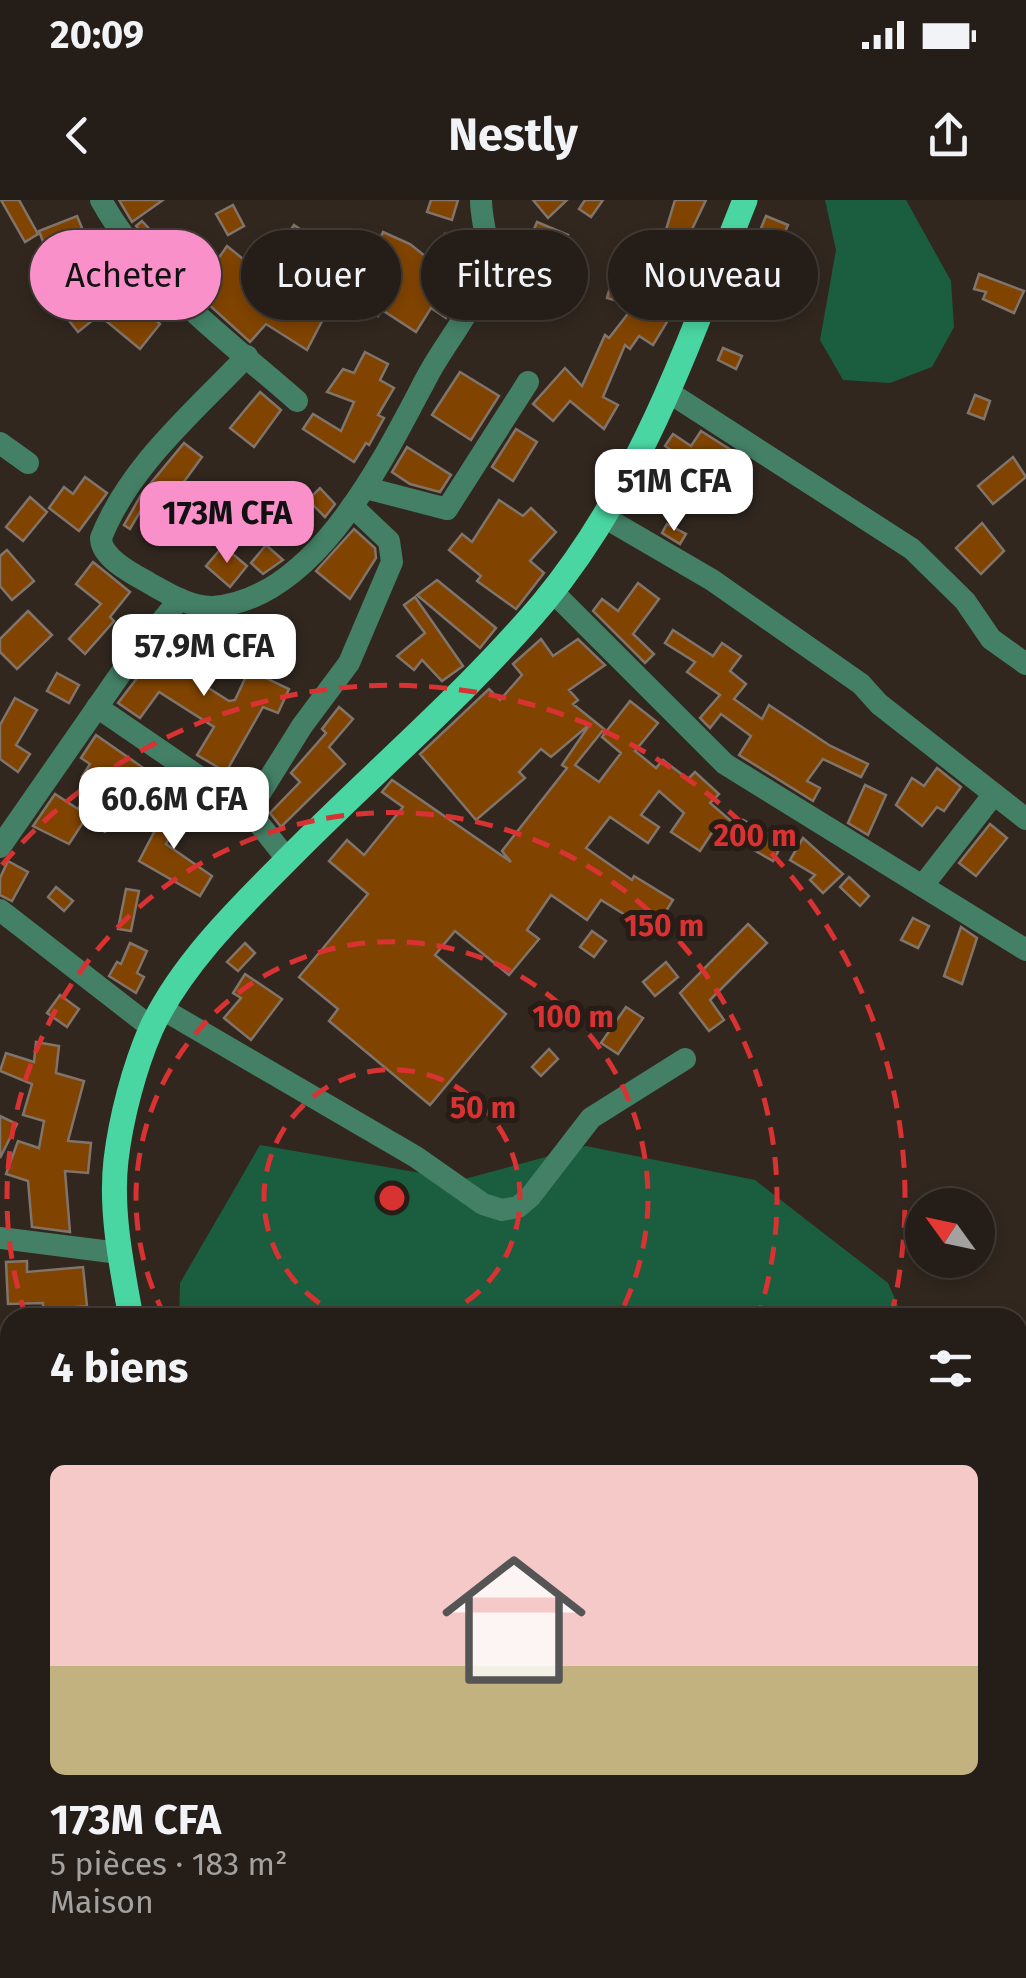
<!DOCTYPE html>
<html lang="fr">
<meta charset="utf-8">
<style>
body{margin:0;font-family:"Fira Sans",sans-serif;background:#2d2620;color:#f1f3f6;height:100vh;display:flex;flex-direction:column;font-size:38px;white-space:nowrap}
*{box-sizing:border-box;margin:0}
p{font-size:32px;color:#a3a2a1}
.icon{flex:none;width:55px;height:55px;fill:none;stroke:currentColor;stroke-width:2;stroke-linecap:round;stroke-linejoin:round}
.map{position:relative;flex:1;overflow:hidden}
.drawer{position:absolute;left:0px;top:1108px;width:1028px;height:672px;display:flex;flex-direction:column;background:#251d17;border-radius:30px 30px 0 0;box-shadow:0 5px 15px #0003,0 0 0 2px #423b36}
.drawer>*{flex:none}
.hud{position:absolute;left:30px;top:30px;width:968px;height:90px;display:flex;gap:20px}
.needle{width:65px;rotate:303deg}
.buttons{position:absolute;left:905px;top:988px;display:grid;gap:20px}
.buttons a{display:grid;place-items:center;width:90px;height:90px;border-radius:50%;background:#251d17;box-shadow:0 5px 15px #0003,0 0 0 2px #423b36;font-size:50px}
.price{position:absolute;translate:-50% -85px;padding:0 22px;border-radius:20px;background:#fff;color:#222;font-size:32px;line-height:65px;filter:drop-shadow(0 2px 5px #0008)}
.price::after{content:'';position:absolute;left:50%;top:60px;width:30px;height:22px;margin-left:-15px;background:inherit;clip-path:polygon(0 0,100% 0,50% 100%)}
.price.active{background:#f990ca;color:#111}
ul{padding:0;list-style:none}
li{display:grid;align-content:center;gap:20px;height:530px;padding:0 50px}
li+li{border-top:2px solid #423b36}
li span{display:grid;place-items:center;height:310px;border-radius:15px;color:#555}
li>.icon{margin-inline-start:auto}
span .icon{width:180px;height:180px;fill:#fffc;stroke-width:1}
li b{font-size:42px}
h2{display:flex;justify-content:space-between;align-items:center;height:120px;padding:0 50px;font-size:42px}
.pill{padding:0 35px;border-radius:45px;background:#251d17;box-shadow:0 5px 15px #0003,0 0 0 2px #423b36;font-size:35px;line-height:90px}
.pill.active{background:#f990ca;color:#111}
.status{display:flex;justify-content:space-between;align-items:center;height:70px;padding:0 50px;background:#251d17;direction:ltr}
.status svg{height:28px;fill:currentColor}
header{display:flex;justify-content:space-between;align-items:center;height:130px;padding:0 50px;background:#251d17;font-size:45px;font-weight:700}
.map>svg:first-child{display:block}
</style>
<div class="status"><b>20:09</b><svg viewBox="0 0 49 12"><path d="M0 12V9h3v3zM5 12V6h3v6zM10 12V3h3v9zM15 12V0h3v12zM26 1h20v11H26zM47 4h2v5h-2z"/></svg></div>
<header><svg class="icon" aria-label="back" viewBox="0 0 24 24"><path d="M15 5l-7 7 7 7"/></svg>Nestly<svg class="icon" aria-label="share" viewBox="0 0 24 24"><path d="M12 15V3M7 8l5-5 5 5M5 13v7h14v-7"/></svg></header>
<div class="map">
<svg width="1026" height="1778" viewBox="0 0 1026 1778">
<rect width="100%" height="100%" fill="#31271f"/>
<!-- green -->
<g fill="#1b5d3f">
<polygon points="825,0 906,0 951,81 954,127 932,167 890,183 843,180 820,140 836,50"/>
<polygon points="260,945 461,980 586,946 755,980 888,1083 903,1117 179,1118 180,1083"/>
<polygon points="1018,1316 1026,1318 1026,1778 983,1770 1018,1770"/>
</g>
<!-- building -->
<g fill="#814400" stroke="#80746b" stroke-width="2.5">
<polygon points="1,0 19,0 38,34 25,42"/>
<polygon points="119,0 163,0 132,22"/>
<polygon points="431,0 458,0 452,20 427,12"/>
<polygon points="533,0 567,0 548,18"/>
<polygon points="585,0 603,0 591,17 579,9"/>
<polygon points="675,0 706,0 674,67 660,118 667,122 653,145 639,136 630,149 625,145 603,197 618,205 604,229 570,201 553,221 533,204 565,168 582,186 605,135 609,138 634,106 607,98 613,77 641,86 646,68 660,74 663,68 656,63"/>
<polygon points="233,5 244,26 228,35 216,14"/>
<polygon points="77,16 87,40 100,36 107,62 76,70 75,63 54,71 39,31"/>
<polygon points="766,16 788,25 776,54 754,45"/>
<polygon points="142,21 181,63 173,71 136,26"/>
<polygon points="537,22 568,35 557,62 526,49"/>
<polygon points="294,25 324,45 304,79 334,98 307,150 266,124 250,142 195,92 227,46 258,71 260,68 267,72 285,49 280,46"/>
<polygon points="383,32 410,44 430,60 445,34 471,48 456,76 465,82 446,118 431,108 416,132 382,110 378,116 341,92 364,57 370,62"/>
<polygon points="513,65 533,80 516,104 495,89"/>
<polygon points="128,66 136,78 117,88 160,124 140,149 99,115 78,132 67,118 80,108 75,102 110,73"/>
<polygon points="979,74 1024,91 1014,113 983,99 986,92 974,89"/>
<polygon points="723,148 742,156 736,169 718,160"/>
<polygon points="365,152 388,164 380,180 394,188 378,215 384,218 369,245 366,243 354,262 303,229 313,214 341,231 354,202 327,192 343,169 354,173"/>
<polygon points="460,172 499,196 471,240 432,215"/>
<polygon points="260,192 281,210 254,247 230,228"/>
<polygon points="975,195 990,201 984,219 968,213"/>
<polygon points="516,229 537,242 513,281 492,267"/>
<polygon points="701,231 750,262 735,293 665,246 673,234 691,246"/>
<polygon points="184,243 202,257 156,320 141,310 130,329 124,325 141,295"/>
<polygon points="407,247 451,275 440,292 410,284 392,272"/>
<polygon points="1013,257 1026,277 993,304 978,286"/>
<polygon points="85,277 107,293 79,331 49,308 64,287 73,294"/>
<polygon points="320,288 335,304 325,317 308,300"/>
<polygon points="30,297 47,312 23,341 6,327"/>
<polygon points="499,300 523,316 531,308 556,332 530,361 544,373 516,409 477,381 481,376 449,350 462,334 472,342"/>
<polygon points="982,323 1004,351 981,374 956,348"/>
<polygon points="667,324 686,334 680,344 662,333"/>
<polygon points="354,329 375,348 376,358 350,399 316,371"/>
<polygon points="266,345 283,360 263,374 251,363"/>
<polygon points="223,346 247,366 230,387 206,366"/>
<polygon points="7,350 34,381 12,400 0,386 0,356"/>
<polygon points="93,362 130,392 110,417 114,421 85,454 69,439 101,404 76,384"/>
<polygon points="437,380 496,428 480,448 417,395"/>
<polygon points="638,383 659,399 633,434 654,454 645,463 593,411 602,399 618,411"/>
<polygon points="415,397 463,466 442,481 422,460 414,470 397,456 425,433 404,405"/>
<polygon points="28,411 52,435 17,469 0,452 0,439"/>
<polygon points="176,427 197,445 177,468 229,501 235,500 249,470 289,489 278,513 263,507 226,572 197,555 214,527 159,492 140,518 118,503"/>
<polygon points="673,430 713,456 722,443 741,456 730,471 746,484 734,499 762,519 769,505 829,545 868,564 861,577 823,559 807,581 820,588 813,601 739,555 751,536 721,514 710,528 700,518 720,495 687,472 695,462 665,443"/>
<polygon points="541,439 553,456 578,439 605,465 569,490 578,500 573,504 604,529 575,565 599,582 621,553 602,537 630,501 658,523 635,551 656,568 663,560 688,579 695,572 719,594 710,603 738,627 743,620 783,642 773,661 715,628 700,651 671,632 684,613 659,591 641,615 659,627 648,643 610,617 586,648 632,680 634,676 673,700 653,732 601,700 587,720 551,695 527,730 539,739 509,775 455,731 435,755 506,814 430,905 329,821 338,809 299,777 368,694 329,661 347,640 364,655 403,607 382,592 392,580 511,662 502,651 567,568 562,565 590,524 551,557 541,549 519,572 525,578 476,620 420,554 489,489 500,500 522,475 513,464"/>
<polygon points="57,473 79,485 69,503 47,491"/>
<polygon points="15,498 37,510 16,545 30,554 18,572 0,559 0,525"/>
<polygon points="339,507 353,519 329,547 345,564 281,627 270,613 300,582 291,573 326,533 322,529"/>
<polygon points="96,535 152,574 137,595 114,578 104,593 82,577 90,564 81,558"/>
<polygon points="937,568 961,587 944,611 937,607 922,626 896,605 912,578 924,586"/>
<polygon points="865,585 886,595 868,635 848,623"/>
<polygon points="88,593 118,614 105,632 86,618 69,644 33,626 55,594 78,609"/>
<polygon points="174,594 189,602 166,644 212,676 200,696 139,661"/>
<polygon points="990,624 1007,638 976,676 959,663"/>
<polygon points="803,638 843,674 823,693 810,680 815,675 790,660"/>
<polygon points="8,661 28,672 12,701 0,695 0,678"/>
<polygon points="849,677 869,696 860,706 840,687"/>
<polygon points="56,687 73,701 64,711 48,697"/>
<polygon points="126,689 139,691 131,731 118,729"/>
<polygon points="913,718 929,726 918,748 901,740"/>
<polygon points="748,724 767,743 710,800 724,820 709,831 680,793"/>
<polygon points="961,727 977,738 962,784 944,776"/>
<polygon points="592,731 606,741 594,757 580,747"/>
<polygon points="130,743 147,751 137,773 144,777 136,793 109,776 117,762 121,764"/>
<polygon points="245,743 255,753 238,771 227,762"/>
<polygon points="666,762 678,777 655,796 643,782"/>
<polygon points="245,774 282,799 251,840 224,818 241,798 233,793"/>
<polygon points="60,795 79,809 67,827 47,813"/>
<polygon points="626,807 643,818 618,854 601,843"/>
<polygon points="36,842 59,846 56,873 84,881 68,941 91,943 88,973 65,971 70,1032 32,1027 28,981 6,974 18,941 39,948 44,921 23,915 32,884 0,871 6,853 34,862"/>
<polygon points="549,849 558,859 541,876 532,867"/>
<polygon points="0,916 17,924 0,958"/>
<polygon points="27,1061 27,1072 83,1067 87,1106 43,1110 43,1103 8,1104 6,1062"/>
</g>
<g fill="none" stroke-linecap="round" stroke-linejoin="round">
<!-- minor -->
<g stroke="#438066" stroke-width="22">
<path d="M101,0c44,81 128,141 196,201"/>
<path d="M247,156c-53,56 -118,110 -146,182 0,20 32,36 48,45 18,10 42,25 64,24 104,-8 172,-151 215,-232 18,-34 49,-68 58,-107 5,-24 -5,-45 -5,-68"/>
<polyline points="670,193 912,349 965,401 991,439 1026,464"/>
<polyline points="0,243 28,263"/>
<polyline points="366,288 447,309 528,182"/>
<polyline points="604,317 712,380 861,484 879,504 1026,619"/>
<polyline points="552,391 725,564 1026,750"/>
<polyline points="97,507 249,611 287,659"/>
<polyline points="249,611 302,526 349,463 392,362 389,341 352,306"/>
<polyline points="0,647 137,450 180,399"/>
<polyline points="924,684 994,594"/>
<polyline points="0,710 152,828"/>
<polyline points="164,810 416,957 483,1004 502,1010 518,1007 530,997 591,918 685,859"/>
<polyline points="0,1038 119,1053"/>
<polyline points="0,1418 10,1419"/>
<polyline points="440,1770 441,1778"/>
</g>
<!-- major -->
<g stroke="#4ad6a2" stroke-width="25">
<path d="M131,1118c-9,-51 -21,-106 -15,-158 5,-42 18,-92 35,-131 28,-60 80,-113 126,-159 87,-90 185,-171 266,-267 98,-118 146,-263 202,-403"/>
<polyline points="158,1778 162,1770"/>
</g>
</g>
<!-- distance rings -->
<g fill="none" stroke="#d83232" stroke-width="5" stroke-dasharray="18 12">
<path d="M346 1117A128 128 0 1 1 438 1117"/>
<path d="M165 1116A256 256 0 1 1 619 1116"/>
<path d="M26 1117A385 385 0 1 1 758 1117"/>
<path d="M2 665A513 513 0 0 1 892 1113"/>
</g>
<circle cx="392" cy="998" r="15" fill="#d83232" stroke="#271d16" stroke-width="5"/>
<g font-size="30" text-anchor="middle" font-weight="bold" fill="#d83232" stroke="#271d16" stroke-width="10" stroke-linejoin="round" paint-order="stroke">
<text x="755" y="646">200 m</text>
<text x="664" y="736">150 m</text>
<text x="573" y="827">100 m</text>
<text x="483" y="918">50 m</text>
</g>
</svg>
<div class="buttons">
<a><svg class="needle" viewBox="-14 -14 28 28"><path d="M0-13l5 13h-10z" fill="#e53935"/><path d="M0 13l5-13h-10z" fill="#a3a2a1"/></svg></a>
</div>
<b class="price" style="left:674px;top:334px">51M CFA</b>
<b class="price active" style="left:227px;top:366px">173M CFA</b>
<b class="price" style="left:204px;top:499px">57.9M CFA</b>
<b class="price" style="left:174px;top:652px">60.6M CFA</b>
<div class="hud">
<a class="pill active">Acheter</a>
<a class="pill">Louer</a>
<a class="pill">Filtres</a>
<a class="pill">Nouveau</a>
</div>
<section class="drawer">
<h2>4 biens<svg class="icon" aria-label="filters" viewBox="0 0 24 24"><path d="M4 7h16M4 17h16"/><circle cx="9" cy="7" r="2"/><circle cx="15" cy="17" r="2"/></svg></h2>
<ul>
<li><span style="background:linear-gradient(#f6c9c9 65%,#c2b280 0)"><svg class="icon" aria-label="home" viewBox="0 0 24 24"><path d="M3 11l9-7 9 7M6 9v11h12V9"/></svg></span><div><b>173M CFA</b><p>5 pièces · 183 m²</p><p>Maison</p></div></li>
</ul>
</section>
</div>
